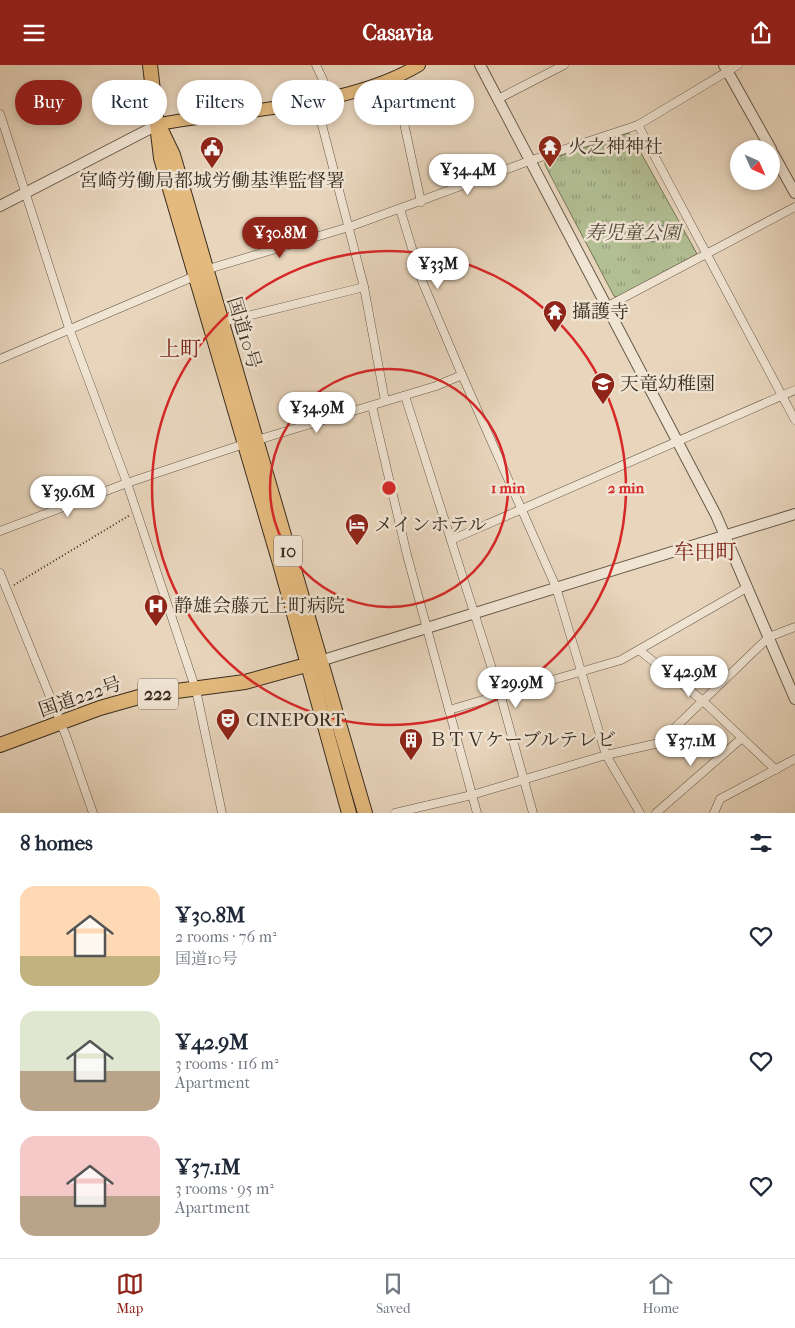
<!DOCTYPE html>
<meta charset="utf-8">
<style>
body{margin:0;font-family:"IM FELL French Canon","Noto Serif JP",serif;background:#f6f6f7;color:#1f2937;height:100vh;display:flex;flex-direction:column;font-size:19px;white-space:nowrap}
*{box-sizing:border-box;margin:0}
p{font-size:16px;color:#747a83}
.icon{flex:none;width:28px;height:28px;fill:none;stroke:currentColor;stroke-width:2;stroke-linecap:round;stroke-linejoin:round}
.map{position:relative;height:748px;overflow:hidden}
.drawer{display:flex;flex-direction:column;background:#fff;flex:1}
.drawer>*{flex:none}
.hud{position:absolute;left:15px;top:15px;width:500px;height:45px;display:flex;gap:10px}
.needle{width:32px;rotate:135deg}
.controls{position:absolute;left:730px;top:75px;display:grid;gap:10px}
.controls a{display:grid;place-items:center;width:50px;height:50px;border-radius:50%;background:#fff;box-shadow:0 2px 8px #0003;font-size:25px}
.price{position:absolute;translate:-50% -42px;padding:0 11px;border-radius:18px;background:#fff;color:#222;font-size:16px;line-height:32px;filter:drop-shadow(0 1px 2px #0008)}
.price::after{content:'';position:absolute;left:50%;top:30px;width:15px;height:11px;margin-left:-8px;background:inherit;clip-path:polygon(0 0,100% 0,50% 100%)}
.price.active{background:#8f2418;color:#fff}
ul{padding:0;list-style:none}
li{display:flex;align-items:center;gap:15px;height:125px;padding:0 20px}
li span{display:grid;place-items:center;flex:none;width:140px;height:100px;border-radius:15px;color:#555}
li>.icon{margin-inline-start:auto}
span .icon{width:60px;height:60px;fill:#fffc;stroke-width:1}
li b{font-size:21px}
h2{display:flex;justify-content:space-between;align-items:center;height:60px;padding:0 20px;font-size:21px}
.tag{padding:0 18px;border-radius:22px;background:#fff;box-shadow:0 2px 8px #0003;font-size:18px;line-height:45px}
.tag.active{background:#8f2418;color:#fff}
header{display:flex;justify-content:space-between;align-items:center;height:65px;padding:0 20px;background:#8f2418;color:#fff;font-size:22px;font-weight:800}
.dock{display:flex;justify-content:space-around;align-items:center;height:70px;border-top:1px solid #e0e1e3;background:#fff;font-size:14px;color:#747a83}
.dock a{display:grid;justify-items:center;gap:2px}
.dock .active{color:#8f2418}
.map>svg:first-child{display:block}
</style>
<header><svg class="icon" aria-label="menu" viewBox="0 0 24 24"><path d="M4 6h16M4 12h16M4 18h16"/></svg>Casavia<svg class="icon" aria-label="share" viewBox="0 0 24 24"><path d="M12 15V3M7 8l5-5 5 5M5 13v7h14v-7"/></svg></header>
<div class="map">
<svg width="795" height="748" viewBox="0 0 795 748">
<defs>
<pattern id="park-tufts" width="24" height="20" patternUnits="userSpaceOnUse" patternTransform="scale(1.25)"><rect width="24" height="20" fill="#b2be93"/><path d="M3 7l-1-3M5 7V3M7 7l1-3M15 17l-1-3M17 17v-4M19 17l1-3" fill="none" stroke="#929b78"/></pattern>
<pattern id="water-rules" width="6" height="5" patternUnits="userSpaceOnUse" patternTransform="scale(1.25)"><rect width="6" height="5" fill="#99b7b8"/><path d="M0 2.5h6" fill="none" stroke="#7e9595"/></pattern>
</defs>
<rect width="100%" height="100%" fill="#e8d5bc"/>
<filter id="stains"><feTurbulence type="fractalNoise" baseFrequency=".004" numOctaves="4"/><feColorMatrix values="0 0 0 0 .2 0 0 0 0 .09 0 0 0 0 .02 0 0 0 .5 -.17"/></filter>
<radialGradient id="worn" r=".72"><stop offset=".6" stop-color="#630" stop-opacity="0"/><stop offset="1" stop-color="#630" stop-opacity=".3"/></radialGradient>
<!-- park -->
<polygon fill="url(#park-tufts)" stroke="#76765a" points="628,68 631,70 697,189 617,232 614,231 545,100 545,96"/>
<!-- water -->
<polygon fill="url(#water-rules)" stroke="#73807c" points="666,160 668,175 651,177 649,162"/>
<g fill="none" stroke-linecap="round" stroke-linejoin="round">
<!-- minor casing -->
<g stroke="#655848" stroke-width="9">
<g id="minor">
<polyline points="316,0 323,15 321,56 364,222 385,336"/>
<polyline points="391,14 399,35 421,137"/>
<polyline points="498,34 564,0"/>
<polyline points="0,49 69,263 127,418 196,625 222,748"/>
<polyline points="638,60 795,355"/>
<polyline points="400,144 422,216 462,310 556,522 606,690 640,748"/>
<polyline points="606,242 795,142"/>
<polyline points="223,257 364,222"/>
<polyline points="0,294 195,211 205,205 349,162 529,96 638,60 738,0"/>
<polyline points="405,331 501,632 533,748"/>
<polyline points="372,341 407,490 477,748"/>
<polyline points="0,466 127,418 244,379 436,321 462,310"/>
<polyline points="451,475 795,325"/>
<polyline points="0,508 66,671 93,748"/>
<polyline points="639,585 703,636 776,705"/>
<polyline points="449,645 621,595 748,522"/>
<polyline points="395,748 472,730 606,690 659,678 769,572 795,562"/>
<polyline points="656,748 742,673"/>
<polyline points="714,748 720,734 795,694"/>
</g>
</g>
<!-- tertiary casing -->
<g stroke="#655848" stroke-width="12">
<g id="tertiary">
<polyline points="480,0 716,450 795,634"/>
<polyline points="724,0 771,84"/>
<polyline points="771,85 795,128"/>
<polyline points="0,141 159,59"/>
<polyline points="320,596 795,449"/>
</g>
</g>
<!-- primary casing -->
<g stroke="#392e21" stroke-width="14">
<path id="primary" d="M159,59c82,-15 188,-16 260,-59"/>
</g>
<!-- trunk casing -->
<g stroke="#392e21" stroke-width="16">
<g id="trunk">
<polyline points="150,0 161,93 281,502 349,748"/>
<polyline points="162,67 173,90 365,748"/>
<polyline points="0,680 100,643 146,630 245,617 317,597"/>
</g>
</g>
<!-- path -->
<polyline stroke="#392e21" stroke-width="2" stroke-dasharray="1 2.5" stroke-linecap="butt" points="14,520 130,450"/>
<!-- minor -->
<use href="#minor" stroke="#f0e4d3" stroke-width="8"/>
<!-- tertiary -->
<use href="#tertiary" stroke="#f0e4d3" stroke-width="10"/>
<!-- primary -->
<use href="#primary" stroke="#e4ba7e" stroke-width="12"/>
<!-- trunk -->
<use href="#trunk" stroke="#e4ba7e" stroke-width="14"/>
</g>
<!-- distance rings -->
<g fill="none" stroke="#d62828" stroke-width="2.5">
<circle cx="389" cy="423" r="119"/>
<circle cx="389" cy="423" r="237"/>
</g>
<!-- icons -->
<defs>
<g id="temple-pin" transform="scale(1.25)"><path d="M0 17L-7.5 6A9.5 9.5 0 1 1 7.5 6Z" fill="#8f2418" stroke="#f0e4d3"/><path d="M0-6L5-2H3V0L6.5 2.5H4V6H1.5V3h-3V6H-4V2.5H-6.5L-3 0V-2H-5Z" fill="#fff"/></g>
<g id="civic-pin" transform="scale(1.25)"><path d="M0 17L-7.5 6A9.5 9.5 0 1 1 7.5 6Z" fill="#8f2418" stroke="#f0e4d3"/><path d="M-.6-6.5H3V-4.5H.6V-3L4-1V1h2V6H-6V1h2V-1L-.6-3ZM-1.2 2.5V6h2.4V2.5Z" fill="#fff"/></g>
<g id="school-pin" transform="scale(1.25)"><path d="M0 17L-7.5 6A9.5 9.5 0 1 1 7.5 6Z" fill="#8f2418" stroke="#f0e4d3"/><path d="M0-5L7-2L0 1L-7-2ZM-4 1L0 2.5L4 1V4Q0 6-4 4Z" fill="#fff"/></g>
<g id="hotel-pin" transform="scale(1.25)"><path d="M0 17L-7.5 6A9.5 9.5 0 1 1 7.5 6Z" fill="#8f2418" stroke="#f0e4d3"/><path d="M-6-4.5h1.5V1H6V5H4.5V3h-9V5H-6ZM-4 0a1.8 1.8 0 1 1 3.6 0ZM.5 0V-2.5h3Q6-2.5 6 0Z" fill="#fff"/></g>
<g id="hospital-pin" transform="scale(1.25)"><path d="M0 17L-7.5 6A9.5 9.5 0 1 1 7.5 6Z" fill="#8f2418" stroke="#f0e4d3"/><path d="M-5-5h3v3.5h4V-5h3V5h-3V1.5h-4V5h-3Z" fill="#fff"/></g>
<g id="theatre-pin" transform="scale(1.25)"><path d="M0 17L-7.5 6A9.5 9.5 0 1 1 7.5 6Z" fill="#8f2418" stroke="#f0e4d3"/><path d="M-5-5.5Q0-4 5-5.5V0Q5 5 0 6Q-5 5-5 0ZM-3.3-2.5H-1v1.5H-3.3ZM1-2.5H3.3v1.5H1ZM-2.8 1Q0 5.5 2.8 1Z" fill="#fff"/></g>
<g id="building-pin" transform="scale(1.25)"><path d="M0 17L-7.5 6A9.5 9.5 0 1 1 7.5 6Z" fill="#8f2418" stroke="#f0e4d3"/><path d="M-4-6H4V6H1V3H-1V6H-4ZM-2.5-4.3h1.7v1.8h-1.7ZM.8-4.3h1.7v1.8H.8ZM-2.5-1h1.7V.8h-1.7ZM.8-1h1.7V.8H.8Z" fill="#fff"/></g>
</defs>
<g fill-rule="evenodd">
<use href="#temple-pin" x="550" y="82"/>
<use href="#civic-pin" x="212" y="83"/>
<use href="#temple-pin" x="555" y="247"/>
<use href="#school-pin" x="603" y="319"/>
<use href="#hotel-pin" x="357" y="460"/>
<use href="#hospital-pin" x="156" y="541"/>
<use href="#theatre-pin" x="228" y="655"/>
<use href="#building-pin" x="411" y="675"/>
</g>
<g text-anchor="middle" dominant-baseline="central" stroke-width="5" stroke-linejoin="round" paint-order="stroke">
<!-- shield labels -->
<g fill="#f0e4d3" stroke="#706556" stroke-width="1">
<rect x="274" y="470.5" width="28" height="31" rx="4"/>
<rect x="138" y="613.5" width="40" height="31" rx="4"/>
</g>
<g font-size="18" font-weight="bold" fill="#392e21">
<text x="288" y="486">10</text>
<text x="158" y="629">222</text>
</g>
<!-- poi labels -->
<g font-size="19" fill="#392e21" stroke="#f0e4d3" text-anchor="start">
<text x="568" y="82">火之神神社</text>
<text x="212" y="116" text-anchor="middle">宮崎労働局都城労働基準監督署</text>
<text x="572" y="247">攝護寺</text>
<text x="620" y="319">天竜幼稚園</text>
<text x="374" y="460">メインホテル</text>
<text x="174" y="541">静雄会藤元上町病院</text>
<text x="246" y="655">CINEPORT</text>
<text x="428" y="675">ＢＴＶケーブルテレビ</text>
</g>
<!-- park labels -->
<g font-size="19" font-style="italic" fill="#514b38" stroke="#f0e4d3">
<text x="633" y="168">寿児童公園</text>
</g>
<!-- street labels -->
<g font-size="19" fill="#392e21" stroke="#f0e4d3">
<text transform="translate(244 268) rotate(73)">国道10号</text>
<text transform="translate(80 632) rotate(-19)">国道222号</text>
</g>
<!-- quarter labels -->
<g font-size="21" fill="#7a1f14" stroke="#f0e4d3">
<text x="180" y="284">上町</text>
<text x="705" y="487">牟田町</text>
</g>
</g>
<circle cx="389" cy="423" r="8" fill="#d62828" stroke="#f0e4d3" stroke-width="2.5"/>
<g font-size="15" text-anchor="middle" font-weight="bold" fill="#d62828" stroke="#f0e4d3" stroke-width="5" stroke-linejoin="round" paint-order="stroke">
<text x="508" y="428">1 min</text>
<text x="626" y="428">2 min</text>
</g>
<rect width="100%" height="100%" filter="url(#stains)"/>
<rect width="100%" height="100%" fill="url(#worn)"/>
</svg>
<div class="controls">
<a><svg class="needle" viewBox="-14 -14 28 28"><path d="M0-13l5 13h-10z" fill="#e53935"/><path d="M0 13l5-13h-10z" fill="#747a83"/></svg></a>
</div>
<b class="price" style="left:468px;top:131px">¥34.4M</b>
<b class="price active" style="left:280px;top:194px">¥30.8M</b>
<b class="price" style="left:438px;top:225px">¥33M</b>
<b class="price" style="left:317px;top:369px">¥34.9M</b>
<b class="price" style="left:68px;top:453px">¥39.6M</b>
<b class="price" style="left:689px;top:633px">¥42.9M</b>
<b class="price" style="left:516px;top:644px">¥29.9M</b>
<b class="price" style="left:691px;top:702px">¥37.1M</b>
<div class="hud">
<a class="tag active">Buy</a>
<a class="tag">Rent</a>
<a class="tag">Filters</a>
<a class="tag">New</a>
<a class="tag">Apartment</a>
</div>
</div>
<section class="drawer">
<h2>8 homes<svg class="icon" aria-label="filters" viewBox="0 0 24 24"><path d="M4 7h16M4 17h16"/><circle cx="9" cy="7" r="2"/><circle cx="15" cy="17" r="2"/></svg></h2>
<ul>
<li><span style="background:linear-gradient(#ffd9b3 70%,#c2b280 0)"><svg class="icon" aria-label="home" viewBox="0 0 24 24"><path d="M3 11l9-7 9 7M6 9v11h12V9"/></svg></span><div><b>¥30.8M</b><p>2 rooms · 76 m²</p><p>国道10号</p></div><svg class="icon" aria-label="heart" viewBox="0 0 24 24"><path d="M12 20l-8-8c-3-5 5-10 8-4 3-6 11-1 8 4z"/></svg></li>
<li><span style="background:linear-gradient(#dfe7d0 60%,#b9a48a 0)"><svg class="icon" aria-label="home" viewBox="0 0 24 24"><path d="M3 11l9-7 9 7M6 9v11h12V9"/></svg></span><div><b>¥42.9M</b><p>3 rooms · 116 m²</p><p>Apartment</p></div><svg class="icon" aria-label="heart" viewBox="0 0 24 24"><path d="M12 20l-8-8c-3-5 5-10 8-4 3-6 11-1 8 4z"/></svg></li>
<li><span style="background:linear-gradient(#f6c9c9 60%,#b9a48a 0)"><svg class="icon" aria-label="home" viewBox="0 0 24 24"><path d="M3 11l9-7 9 7M6 9v11h12V9"/></svg></span><div><b>¥37.1M</b><p>3 rooms · 95 m²</p><p>Apartment</p></div><svg class="icon" aria-label="heart" viewBox="0 0 24 24"><path d="M12 20l-8-8c-3-5 5-10 8-4 3-6 11-1 8 4z"/></svg></li>
</ul>
</section>
<nav class="dock">
<a class="active"><svg class="icon" aria-label="map" viewBox="0 0 24 24"><path d="M3 6l6-2 6 2 6-2v14l-6 2-6-2-6 2zM9 4v14M15 6v14"/></svg>Map</a>
<a><svg class="icon" aria-label="saved" viewBox="0 0 24 24"><path d="M7 4h10v16l-5-4-5 4z"/></svg>Saved</a>
<a><svg class="icon" aria-label="home" viewBox="0 0 24 24"><path d="M3 11l9-7 9 7M6 9v11h12V9"/></svg>Home</a>
</nav>
